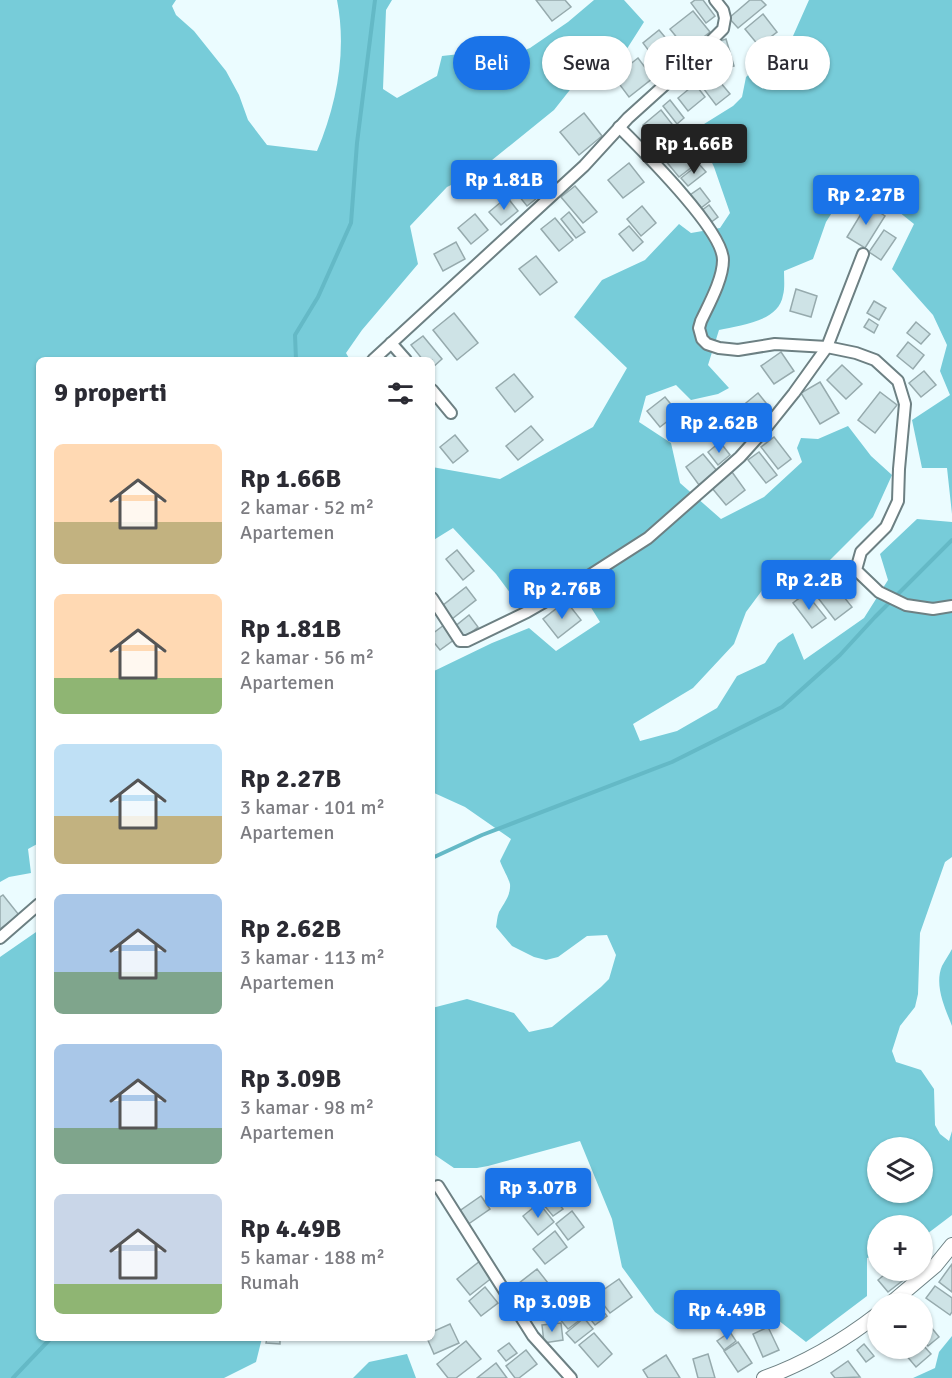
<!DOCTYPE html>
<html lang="id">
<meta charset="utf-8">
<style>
body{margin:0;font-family:Signika,sans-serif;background:#f2f2f3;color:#2b2b33;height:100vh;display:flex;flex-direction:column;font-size:22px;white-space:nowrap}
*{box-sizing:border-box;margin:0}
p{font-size:20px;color:#7c7c81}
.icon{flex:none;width:33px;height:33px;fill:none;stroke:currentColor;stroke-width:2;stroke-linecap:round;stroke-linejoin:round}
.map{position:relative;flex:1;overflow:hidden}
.drawer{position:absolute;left:36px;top:357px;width:399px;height:984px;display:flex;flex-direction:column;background:#fff;border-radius:9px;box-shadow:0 2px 4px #0004}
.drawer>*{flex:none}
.top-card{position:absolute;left:453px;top:36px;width:408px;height:54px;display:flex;gap:12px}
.controls{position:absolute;left:867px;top:1137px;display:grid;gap:12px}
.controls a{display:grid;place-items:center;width:66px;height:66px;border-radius:50%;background:#fff;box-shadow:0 2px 4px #0004;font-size:30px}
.price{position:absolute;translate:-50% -51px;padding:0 14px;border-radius:6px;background:#1a73e8;color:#fff;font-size:20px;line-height:39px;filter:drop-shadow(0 2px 3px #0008)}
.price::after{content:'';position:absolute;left:50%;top:36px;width:18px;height:14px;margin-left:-9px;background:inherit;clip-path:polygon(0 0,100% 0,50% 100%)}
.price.active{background:#222;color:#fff}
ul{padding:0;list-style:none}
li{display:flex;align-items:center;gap:18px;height:150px;padding:0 18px}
li span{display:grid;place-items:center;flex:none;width:168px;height:120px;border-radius:9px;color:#555}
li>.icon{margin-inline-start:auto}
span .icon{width:72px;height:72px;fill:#fffc;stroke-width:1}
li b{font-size:26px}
h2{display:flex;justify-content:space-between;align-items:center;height:72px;padding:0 18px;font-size:26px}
.chip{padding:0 21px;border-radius:27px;background:#fff;box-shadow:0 2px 4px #0004;font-size:21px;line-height:54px}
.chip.active{background:#1a73e8;color:#fff}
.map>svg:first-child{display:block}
</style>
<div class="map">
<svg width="952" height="1378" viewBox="0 0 952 1378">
<rect width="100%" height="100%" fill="#ebfcff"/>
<!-- forest -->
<g fill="#77ccd9" fill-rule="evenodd">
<path d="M0,0h176l-4,6 4,9 18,16 32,40 13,24 9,25 19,25 50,6c20,-47 30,-100 20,-151h55l-6,10 -3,79 14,9 40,-22 5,-20 18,-2 31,10 39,-16 38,-26 26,-22h30l20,22 -21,33 -50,31 -19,24 -78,63 -29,14 -37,39 8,38 -56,66 -16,23 4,7h-311v483l-11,6 3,24 -22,4 -9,5z"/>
<path d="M809,0h143v514l-5,-46h-25l-10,-48 38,-25 -10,-24 7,-26 -14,-30 -41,-46 22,-45 -50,-40 -20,10 -18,28 -13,37 -29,12c0,8 1,17 -1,24 -4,27 -43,30 -64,35l-11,35 21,23 -11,6 -27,6 -15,-15 -30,11 -7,26 32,21 9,40 41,36 43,-22 38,-35 -5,-14 4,-10 17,1 30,-13 23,30 21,19 -19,42 -49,49 -29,24 -13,-13 -13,4 -23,31 -12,32 -41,44 -60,36 7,17 37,-10 40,-23 20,-32 28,-13 13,-20 15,-10 11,27 60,-42 24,-38 -8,-26 37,-35 35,3v335l-7,5 -25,71 -2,61 -3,13 -15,19 -8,25 4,11 25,8 13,19 1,36 5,9 9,7 3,-10v84l-29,22 -1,-11h-44l-1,29 -10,3v38l-61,46 -37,-29 -48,-5 -43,21 -23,-17 -33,-45 -10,-48 -32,-78 -92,25 -11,2h-23l-22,-15v-145l35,-9 47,14 15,19 23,-5 49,-40 8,-8 7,-24 -9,-20 -20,1 -29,21 -12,3 -12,-3 -22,-11 -16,-19c1,-5 1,-10 3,-15 5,-9 12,-17 11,-28 -1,-5 -8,-17 -10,-23l11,-22 -46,-32 -33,-15v-120l60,-29 37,-15 27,23 44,-29 -31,-50 -55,26 -18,-24 -43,-46 -21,13v-74l68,12 93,-52 34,-59 -53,-51 28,-37 43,-20 34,-36 12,9 29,-5 10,-15 -16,-46 -18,-38 37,-23 9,-9 4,-20 47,-41zM878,1148h44v44h-44z"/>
<polygon points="39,930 39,1271 37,1278 39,1284 39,1338 262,1338 256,1362 224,1378 0,1378 0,957"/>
<path d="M952,949v77c-7,-18 -18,-41 -10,-60 3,-6 7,-11 10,-17z"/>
<polygon points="952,1336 952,1378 913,1378 935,1368 939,1352"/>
<polygon points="407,1354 416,1378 353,1378 369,1362"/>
</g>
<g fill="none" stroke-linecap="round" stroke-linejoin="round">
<!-- stream -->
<g stroke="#64b9c6" stroke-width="4">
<polyline points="296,360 295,335 318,297 351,223 357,143 375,0"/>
<polyline points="432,858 482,835 672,762 782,707 840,655 875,617 952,540"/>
<polyline points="13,1378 51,1338"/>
</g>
</g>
<!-- building -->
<g fill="#cee3e6" stroke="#96aaad" stroke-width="1.5">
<polygon points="536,0 565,0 571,7 552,21"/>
<polygon points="695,0 703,0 715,16 706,23 691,3"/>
<polygon points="750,0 761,0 766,5 738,28 729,18"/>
<polygon points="693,11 710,32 687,50 670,29"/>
<polygon points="763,14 777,32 759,46 745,29"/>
<polygon points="659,30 669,42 652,55 643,43"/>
<polygon points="726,39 734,66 718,71 709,45"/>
<polygon points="674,44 683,57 662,73 653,60"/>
<polygon points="638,58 653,78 629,97 614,77"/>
<polygon points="710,70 730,94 716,105 697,80"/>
<polygon points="695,84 705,97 688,111 678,98"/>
<polygon points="670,100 684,118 677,124 663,106"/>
<polygon points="661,110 672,124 654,138 643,125"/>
<polygon points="584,113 602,136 579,155 560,132"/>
<polygon points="674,127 684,140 665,156 655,143"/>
<polygon points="687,142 701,160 679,177 665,160"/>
<polygon points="525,163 547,190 527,206 506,180"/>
<polygon points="629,163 644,182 623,198 608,180"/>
<polygon points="699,164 706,172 688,186 681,178"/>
<polygon points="575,186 597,212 583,223 561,197"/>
<polygon points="700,188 710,201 701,208 690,195"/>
<polygon points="507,197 518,211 501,225 489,212"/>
<polygon points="867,204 885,216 865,248 847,237"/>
<polygon points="709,205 718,217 710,223 701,211"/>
<polygon points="642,206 656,223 641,236 627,219"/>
<polygon points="569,212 585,232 576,238 561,219"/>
<polygon points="475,214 488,230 471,244 458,228"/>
<polygon points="555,218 573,240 559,251 541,229"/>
<polygon points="629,226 643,242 633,251 619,234"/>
<polygon points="884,230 896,238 881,260 869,252"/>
<polygon points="456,242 465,259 443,271 434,254"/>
<polygon points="536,256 557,282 540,295 519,269"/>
<polygon points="796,289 817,296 811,317 790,311"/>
<polygon points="874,301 886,308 879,320 867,313"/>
<polygon points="454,313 478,343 457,360 433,330"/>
<polygon points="869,319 878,325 874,333 864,327"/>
<polygon points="916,322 930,334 921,344 907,333"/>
<polygon points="423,336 442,359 432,368 432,360 423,360 411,345"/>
<polygon points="908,342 924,355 913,369 897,356"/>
<polygon points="781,352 794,371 774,384 761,366"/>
<polygon points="842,365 862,384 846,399 827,380"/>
<polygon points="924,371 936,385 921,397 909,383"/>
<polygon points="514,374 533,397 515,412 496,388"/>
<polygon points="820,382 839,413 820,424 801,393"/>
<polygon points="880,392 897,405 875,433 858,420"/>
<polygon points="758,393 774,413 757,427 741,407"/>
<polygon points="665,397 678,413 660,427 647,411"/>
<polygon points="739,414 753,432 742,441 728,423"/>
<polygon points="531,426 543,440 518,460 506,446"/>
<polygon points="455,435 468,451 453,463 440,447"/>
<polygon points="774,437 791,459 778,469 761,447"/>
<polygon points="720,442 730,455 718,465 708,452"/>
<polygon points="759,452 777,475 766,483 748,460"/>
<polygon points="703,454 717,471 699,485 686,467"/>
<polygon points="732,472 745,490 726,505 712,488"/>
<polygon points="457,550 474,571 463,580 446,559"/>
<polygon points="828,577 852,607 835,620 812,590"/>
<polygon points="466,587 476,600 452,619 442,606"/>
<polygon points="806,593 826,618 812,628 793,603"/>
<polygon points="566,601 581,620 558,638 543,619"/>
<polygon points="469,615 478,627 462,640 453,628"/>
<polygon points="444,625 455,639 440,650 432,640 432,634"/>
<polygon points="3,895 19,915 0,929 0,897"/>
<polygon points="565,1182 577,1196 564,1206 552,1192"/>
<polygon points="548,1190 563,1209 553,1216 538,1198"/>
<polygon points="481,1196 490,1209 467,1225 458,1212"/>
<polygon points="539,1203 554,1222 538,1235 523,1216"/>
<polygon points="572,1211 584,1227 568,1240 556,1224"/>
<polygon points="555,1231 567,1247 545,1264 533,1249"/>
<polygon points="480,1261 493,1277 470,1295 457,1279"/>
<polygon points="952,1264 952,1292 939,1282"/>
<polygon points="537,1269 552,1288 529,1306 514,1287"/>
<polygon points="890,1270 908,1270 911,1274 888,1292 878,1280"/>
<polygon points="619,1279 632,1297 610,1313 596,1295"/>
<polygon points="935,1286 952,1298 952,1312 950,1315 926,1298"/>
<polygon points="485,1287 498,1303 481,1316 469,1301"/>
<polygon points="558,1290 570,1305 554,1319 541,1303"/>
<polygon points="587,1294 595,1304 585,1313 577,1302"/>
<polygon points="576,1305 585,1316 568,1329 559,1318"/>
<polygon points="599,1306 607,1316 595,1325 587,1315"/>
<polygon points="922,1316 939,1337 928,1346 922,1339"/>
<polygon points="584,1318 593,1329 575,1343 566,1333"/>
<polygon points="561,1323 563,1340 544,1343 542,1325"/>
<polygon points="450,1324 459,1343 434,1354 427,1338 432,1338 432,1332"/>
<polygon points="768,1327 779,1350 763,1357 753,1334"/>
<polygon points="730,1332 736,1341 724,1350 717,1341"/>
<polygon points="594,1333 612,1354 598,1367 579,1345"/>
<polygon points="267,1338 280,1338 280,1344 266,1343"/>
<polygon points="466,1341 481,1359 456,1378 448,1378 437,1364"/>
<polygon points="738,1342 752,1363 738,1372 724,1351"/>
<polygon points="509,1343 517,1353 506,1361 498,1351"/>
<polygon points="864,1344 874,1356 866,1362 857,1350"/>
<polygon points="922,1344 931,1354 916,1367 900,1348 922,1348"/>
<polygon points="526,1350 537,1364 519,1378 515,1378 506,1366"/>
<polygon points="708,1354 715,1378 698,1378 693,1359"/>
<polygon points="666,1355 680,1378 648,1378 643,1370"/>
<polygon points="848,1361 860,1377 835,1378 831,1373"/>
<polygon points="496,1363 507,1378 477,1378"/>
</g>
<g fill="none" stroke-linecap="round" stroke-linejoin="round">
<!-- minor casing -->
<g stroke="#6d8083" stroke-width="14">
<g id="minor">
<path d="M619,127c23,23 104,103 104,133 0,19 -14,44 -22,61l-2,7 3,11 5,5 12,4 19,2 37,-6 52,3 29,6 19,7 23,21 7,23 -6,65 -1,32 -12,26 -25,25 -5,18 23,22 27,13 27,4 19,-3"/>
<polyline points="391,343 406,360"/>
<polyline points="373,360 584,166 628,118 690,62 723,29 725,18 723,10 715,0"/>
<polyline points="432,390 451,413"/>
<polyline points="432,598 460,641 467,641 527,612 581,581 648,538 740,457 766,428 794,393 827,347 863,254"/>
<polyline points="0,938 39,904"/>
<polyline points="438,1186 533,1336 571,1378"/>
</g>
</g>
<!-- tertiary casing -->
<g stroke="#6d8083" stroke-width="16">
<g id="tertiary">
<polyline points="890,1304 935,1266 952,1245"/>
<path d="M764,1378c42,-15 79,-37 114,-64"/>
</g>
</g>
<!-- minor -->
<use href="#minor" stroke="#fff" stroke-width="10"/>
<!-- tertiary -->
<use href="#tertiary" stroke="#fff" stroke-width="14"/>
</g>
</svg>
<div class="controls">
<a><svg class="icon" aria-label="layers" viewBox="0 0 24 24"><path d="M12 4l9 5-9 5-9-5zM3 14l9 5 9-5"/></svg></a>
<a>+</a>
<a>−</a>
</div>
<b class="price active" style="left:694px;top:175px">Rp 1.66B</b>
<b class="price" style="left:504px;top:211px">Rp 1.81B</b>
<b class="price" style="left:866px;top:226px">Rp 2.27B</b>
<b class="price" style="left:719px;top:454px">Rp 2.62B</b>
<b class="price" style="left:809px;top:611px">Rp 2.2B</b>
<b class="price" style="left:562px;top:620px">Rp 2.76B</b>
<b class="price" style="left:538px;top:1219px">Rp 3.07B</b>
<b class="price" style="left:552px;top:1333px">Rp 3.09B</b>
<b class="price" style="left:727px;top:1341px">Rp 4.49B</b>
<div class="top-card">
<a class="chip active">Beli</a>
<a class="chip">Sewa</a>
<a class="chip">Filter</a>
<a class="chip">Baru</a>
</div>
<section class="drawer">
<h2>9 properti<svg class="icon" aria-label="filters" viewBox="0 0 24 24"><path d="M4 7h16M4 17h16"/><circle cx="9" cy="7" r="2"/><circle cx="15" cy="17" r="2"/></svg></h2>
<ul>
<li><span style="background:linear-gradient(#ffd9b3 65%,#c2b280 0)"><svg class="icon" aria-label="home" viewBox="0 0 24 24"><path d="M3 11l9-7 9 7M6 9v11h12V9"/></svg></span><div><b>Rp 1.66B</b><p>2 kamar · 52 m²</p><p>Apartemen</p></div></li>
<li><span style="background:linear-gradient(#ffd9b3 70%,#8fb573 0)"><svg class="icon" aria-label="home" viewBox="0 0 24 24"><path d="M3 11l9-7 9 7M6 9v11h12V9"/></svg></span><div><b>Rp 1.81B</b><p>2 kamar · 56 m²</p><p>Apartemen</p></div></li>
<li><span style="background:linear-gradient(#bfe0f5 60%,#c2b280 0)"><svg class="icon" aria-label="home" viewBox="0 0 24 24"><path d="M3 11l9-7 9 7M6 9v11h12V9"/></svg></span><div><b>Rp 2.27B</b><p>3 kamar · 101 m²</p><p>Apartemen</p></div></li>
<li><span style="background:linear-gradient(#a9c7e8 65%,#7fa58c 0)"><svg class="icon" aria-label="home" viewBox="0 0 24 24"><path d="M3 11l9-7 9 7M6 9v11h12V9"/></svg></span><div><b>Rp 2.62B</b><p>3 kamar · 113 m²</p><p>Apartemen</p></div></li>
<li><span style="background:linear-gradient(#a9c7e8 70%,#7fa58c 0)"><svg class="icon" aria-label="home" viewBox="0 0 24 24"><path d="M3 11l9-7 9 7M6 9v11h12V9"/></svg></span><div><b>Rp 3.09B</b><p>3 kamar · 98 m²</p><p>Apartemen</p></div></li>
<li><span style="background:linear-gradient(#c9d6e8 75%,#8fb573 0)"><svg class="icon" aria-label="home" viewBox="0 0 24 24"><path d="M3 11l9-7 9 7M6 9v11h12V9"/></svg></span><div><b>Rp 4.49B</b><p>5 kamar · 188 m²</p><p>Rumah</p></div></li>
</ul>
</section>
</div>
